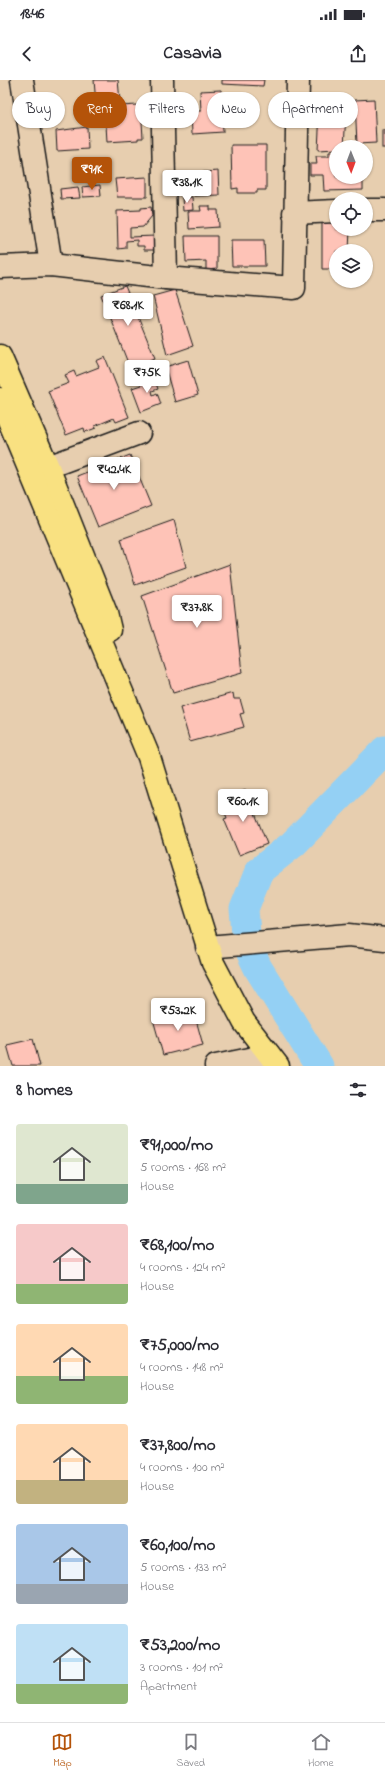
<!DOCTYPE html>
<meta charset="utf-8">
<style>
body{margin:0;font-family:"Indie Flower",sans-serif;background:#f7f7f7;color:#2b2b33;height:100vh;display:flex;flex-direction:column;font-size:15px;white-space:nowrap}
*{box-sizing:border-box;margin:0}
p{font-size:13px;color:#7c7c81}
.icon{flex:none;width:22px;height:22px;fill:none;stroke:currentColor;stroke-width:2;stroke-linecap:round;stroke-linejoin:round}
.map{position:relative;height:986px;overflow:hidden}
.details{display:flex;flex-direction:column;background:#fff;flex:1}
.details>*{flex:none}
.banner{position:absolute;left:12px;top:12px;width:361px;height:36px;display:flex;gap:8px}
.needle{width:26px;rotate:179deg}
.fabs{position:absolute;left:329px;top:60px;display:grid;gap:8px}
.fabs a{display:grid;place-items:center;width:44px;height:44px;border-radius:50%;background:#fff;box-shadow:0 1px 3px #0004;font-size:20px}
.price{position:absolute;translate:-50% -34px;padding:0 9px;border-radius:4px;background:#fff;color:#222;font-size:13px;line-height:26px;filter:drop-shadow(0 1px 2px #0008)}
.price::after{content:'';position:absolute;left:50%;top:24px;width:12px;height:9px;margin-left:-6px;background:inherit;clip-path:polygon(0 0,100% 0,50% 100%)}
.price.selected{background:#b45309;color:#fff}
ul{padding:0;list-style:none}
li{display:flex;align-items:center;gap:12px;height:100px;padding:0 16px}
li span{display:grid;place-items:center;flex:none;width:112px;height:80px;border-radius:4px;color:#555}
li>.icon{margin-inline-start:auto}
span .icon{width:48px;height:48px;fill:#fffc;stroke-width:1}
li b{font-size:17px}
h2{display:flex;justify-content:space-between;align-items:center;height:48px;padding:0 16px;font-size:17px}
.pill{padding:0 14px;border-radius:18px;background:#fff;box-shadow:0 1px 3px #0004;font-size:14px;line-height:36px}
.pill.selected{background:#b45309;color:#fff}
.status{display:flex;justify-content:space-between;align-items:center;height:28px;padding:0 20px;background:#fff;direction:ltr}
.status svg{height:11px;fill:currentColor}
header{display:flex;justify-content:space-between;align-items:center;height:52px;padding:0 16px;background:#fff;font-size:18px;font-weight:800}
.menu{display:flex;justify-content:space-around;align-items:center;height:56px;border-top:1px solid #e1e1e2;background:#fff;font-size:11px;color:#7c7c81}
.menu a{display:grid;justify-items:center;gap:2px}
.menu .selected{color:#b45309}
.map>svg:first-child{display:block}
</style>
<div class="status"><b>18:46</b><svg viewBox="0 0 49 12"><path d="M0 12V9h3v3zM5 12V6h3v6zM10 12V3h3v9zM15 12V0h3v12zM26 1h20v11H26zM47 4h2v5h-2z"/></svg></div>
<header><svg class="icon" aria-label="back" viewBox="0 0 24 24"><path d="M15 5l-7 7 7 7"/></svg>Casavia<svg class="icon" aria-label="share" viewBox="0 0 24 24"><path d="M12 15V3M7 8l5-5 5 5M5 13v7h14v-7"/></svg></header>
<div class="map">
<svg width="385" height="986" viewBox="0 0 385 986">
<rect width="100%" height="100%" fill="#e7ceaf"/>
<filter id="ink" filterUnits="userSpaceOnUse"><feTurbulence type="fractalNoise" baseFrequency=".025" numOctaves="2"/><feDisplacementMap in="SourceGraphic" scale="8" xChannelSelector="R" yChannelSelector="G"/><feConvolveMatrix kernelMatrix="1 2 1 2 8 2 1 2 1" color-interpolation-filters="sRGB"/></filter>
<g filter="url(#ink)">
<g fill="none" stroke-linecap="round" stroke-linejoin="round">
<!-- river -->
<polyline stroke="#94d0f4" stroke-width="29" points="319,986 258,888 247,865 244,829 259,791 293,764 385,670"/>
</g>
<!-- building -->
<g fill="#fec3b7" stroke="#1c1c1c">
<polygon points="94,0 118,0 120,21 96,24"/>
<polygon points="222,0 264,0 263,6 222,4"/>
<polygon points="221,10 223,52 192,54 191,31 201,31 200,11"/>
<polygon points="374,19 376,63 357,64 355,20"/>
<polygon points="137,25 138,28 141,26 143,58 138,58 138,60 107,62 105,27"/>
<polygon points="320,31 346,33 344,67 336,67 336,69 318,70"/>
<polygon points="87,47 88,69 57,71 56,51"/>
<rect x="382" y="50" width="3" height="18"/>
<polygon points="231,65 266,65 266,110 257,110 257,113 238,113 238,108 232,109"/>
<polygon points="329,72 336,72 336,97 363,97 363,110 324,111 323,95 310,95 310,84 317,84 316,76 329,76"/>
<polygon points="218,91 219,115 194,116 192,93"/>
<polygon points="193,96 193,113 180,114 180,97"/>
<polygon points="147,97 147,117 117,117 115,99"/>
<polygon points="100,105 101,116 83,117 82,107"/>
<polygon points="78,107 80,118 61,119 60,109"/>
<polygon points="182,117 192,117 193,130 183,131"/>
<polygon points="200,126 210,126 210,130 218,130 219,147 189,149 188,131 201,131"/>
<polygon points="151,127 152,136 143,147 130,148 130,157 155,156 156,170 144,170 144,166 137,166 137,160 126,161 126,168 118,169 117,131 141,130 141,128"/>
<polygon points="322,137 336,138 336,149 350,149 349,171 336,171 336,189 322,189"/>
<polygon points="185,156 217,156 217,189 206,190 206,181 186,182"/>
<polygon points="231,160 264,160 265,186 232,186"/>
<polygon points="125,206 155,278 130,288 101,215"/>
<polygon points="175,210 193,266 167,275 153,216"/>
<polygon points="105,277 129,337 116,342 114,338 95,346 96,348 85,352 84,348 66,355 48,311 69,303 65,295 74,291 76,296 99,287 96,281"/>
<polygon points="188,280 198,315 175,322 165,287"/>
<polygon points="153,295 158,309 152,311 153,315 157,313 161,324 141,332 132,308 141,305 139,300"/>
<polygon points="130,375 151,426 98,447 77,396"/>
<polygon points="174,440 186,487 135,505 121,459"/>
<polygon points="230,484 242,593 173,613 142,516"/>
<polygon points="233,613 234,619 240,619 244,633 240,634 244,647 190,662 180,628"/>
<polygon points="246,710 267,764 239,775 224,739 227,738 220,720"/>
<polygon points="193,929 203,965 163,975 153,939"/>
<polygon points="33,959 40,986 13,986 7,965"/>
</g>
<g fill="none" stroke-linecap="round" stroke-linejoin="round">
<!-- minor casing -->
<g stroke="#1c1c1c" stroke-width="25">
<g id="minor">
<polyline points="22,0 51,185"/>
<polyline points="366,130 385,130"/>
<polyline points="294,133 336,131"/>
<polyline points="0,187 51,185 166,198 162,0"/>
<polyline points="166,198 294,208 298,0"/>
<polyline points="48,387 139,353"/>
<polyline points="207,867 349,855 385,859"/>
<polyline points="216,986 269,975"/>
</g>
</g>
<!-- major casing -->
<g stroke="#1c1c1c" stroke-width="25">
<g id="major">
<polyline points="0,276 48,387 106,533 110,550"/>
<polyline points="0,319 149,677 213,883 244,942 278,986"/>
</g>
</g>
<!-- minor -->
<use href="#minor" stroke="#e7ceaf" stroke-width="22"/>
<!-- major -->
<use href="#major" stroke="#f9e181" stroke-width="22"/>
</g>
</g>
</svg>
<div class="fabs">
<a><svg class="needle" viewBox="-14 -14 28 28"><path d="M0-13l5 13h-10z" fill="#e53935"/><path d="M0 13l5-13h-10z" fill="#7c7c81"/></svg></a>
<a><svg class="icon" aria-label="locate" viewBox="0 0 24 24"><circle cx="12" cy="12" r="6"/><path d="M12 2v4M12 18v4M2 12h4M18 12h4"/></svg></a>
<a><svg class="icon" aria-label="layers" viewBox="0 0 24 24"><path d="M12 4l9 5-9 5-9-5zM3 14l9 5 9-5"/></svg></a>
</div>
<b class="price selected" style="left:92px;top:111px">₹91K</b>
<b class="price" style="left:187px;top:124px">₹38.1K</b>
<b class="price" style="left:128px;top:247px">₹68.1K</b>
<b class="price" style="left:147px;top:314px">₹75K</b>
<b class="price" style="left:114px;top:411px">₹42.4K</b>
<b class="price" style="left:197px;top:549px">₹37.8K</b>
<b class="price" style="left:243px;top:743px">₹60.1K</b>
<b class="price" style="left:178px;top:952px">₹53.2K</b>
<div class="banner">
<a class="pill">Buy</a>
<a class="pill selected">Rent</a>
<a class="pill">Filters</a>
<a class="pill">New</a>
<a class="pill">Apartment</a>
</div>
</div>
<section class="details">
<h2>8 homes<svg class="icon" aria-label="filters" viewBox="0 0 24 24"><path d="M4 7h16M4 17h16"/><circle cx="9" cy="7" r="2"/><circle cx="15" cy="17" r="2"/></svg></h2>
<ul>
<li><span style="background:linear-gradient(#dfe7d0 75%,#7fa58c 0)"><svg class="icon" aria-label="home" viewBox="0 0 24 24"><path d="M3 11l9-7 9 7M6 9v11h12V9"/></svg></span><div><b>₹91,000/mo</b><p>5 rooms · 168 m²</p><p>House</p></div></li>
<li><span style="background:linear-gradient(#f6c9c9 75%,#8fb573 0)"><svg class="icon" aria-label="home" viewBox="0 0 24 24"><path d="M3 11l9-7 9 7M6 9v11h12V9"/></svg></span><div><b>₹68,100/mo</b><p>4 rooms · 124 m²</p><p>House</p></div></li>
<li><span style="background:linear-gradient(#ffd9b3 65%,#8fb573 0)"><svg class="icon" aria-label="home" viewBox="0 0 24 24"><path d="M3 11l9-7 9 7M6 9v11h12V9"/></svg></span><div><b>₹75,000/mo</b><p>4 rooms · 148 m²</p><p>House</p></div></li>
<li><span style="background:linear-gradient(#ffd9b3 70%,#c2b280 0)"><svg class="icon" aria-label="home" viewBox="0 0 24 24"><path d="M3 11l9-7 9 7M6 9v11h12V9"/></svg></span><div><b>₹37,800/mo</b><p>4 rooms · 100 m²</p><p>House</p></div></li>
<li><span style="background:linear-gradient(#a9c7e8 75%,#9aa5b1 0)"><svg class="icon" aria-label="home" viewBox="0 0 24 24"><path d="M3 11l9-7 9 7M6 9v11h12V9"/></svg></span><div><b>₹60,100/mo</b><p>5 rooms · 133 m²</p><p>House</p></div></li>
<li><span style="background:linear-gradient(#bfe0f5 75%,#8fb573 0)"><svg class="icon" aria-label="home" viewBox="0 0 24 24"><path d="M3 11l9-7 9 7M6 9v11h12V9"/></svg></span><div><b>₹53,200/mo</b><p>3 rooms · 101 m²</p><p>Apartment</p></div></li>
</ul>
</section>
<nav class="menu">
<a class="selected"><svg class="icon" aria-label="map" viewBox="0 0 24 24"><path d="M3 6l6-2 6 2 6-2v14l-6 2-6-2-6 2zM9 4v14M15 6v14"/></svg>Map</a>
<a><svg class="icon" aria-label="saved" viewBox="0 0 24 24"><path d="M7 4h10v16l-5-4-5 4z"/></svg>Saved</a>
<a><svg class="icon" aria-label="home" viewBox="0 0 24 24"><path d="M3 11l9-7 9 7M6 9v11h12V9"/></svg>Home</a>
</nav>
